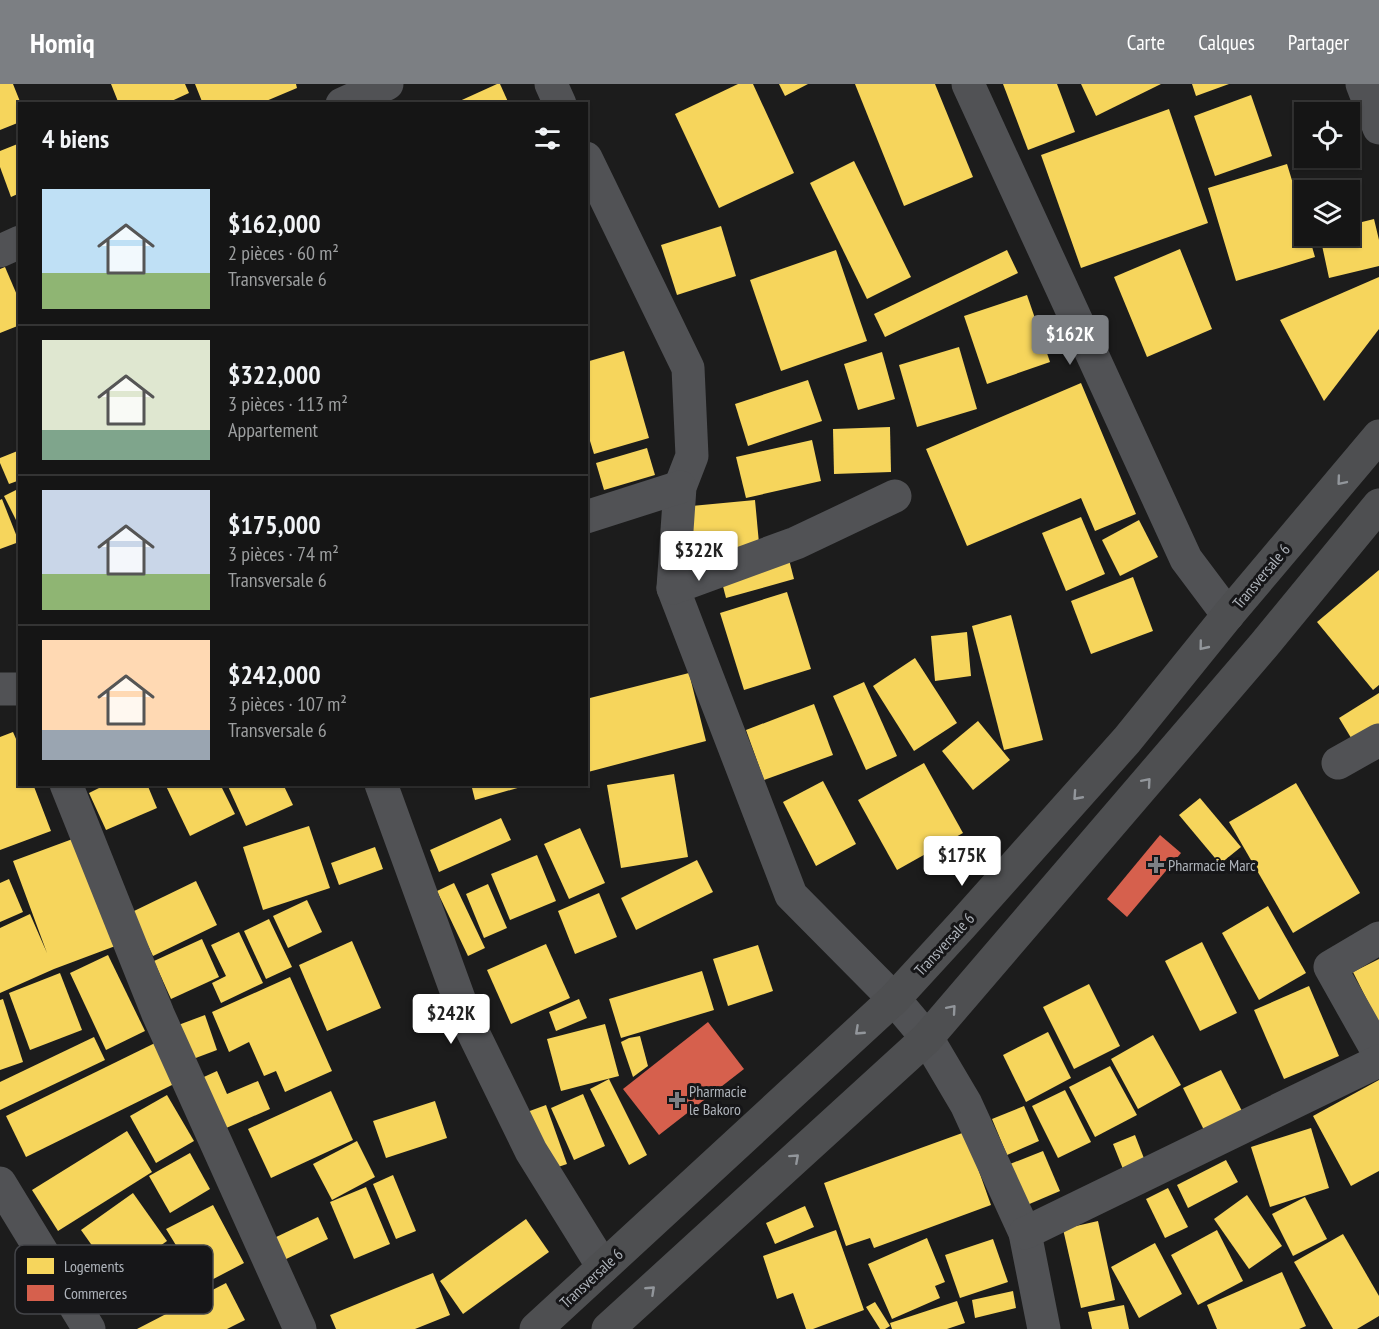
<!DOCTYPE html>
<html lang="fr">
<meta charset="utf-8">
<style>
body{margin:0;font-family:"PT Sans Narrow",sans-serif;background:#222;color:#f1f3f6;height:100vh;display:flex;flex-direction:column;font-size:22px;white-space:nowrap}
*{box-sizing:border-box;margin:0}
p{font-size:20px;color:#9d9fa0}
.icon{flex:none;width:33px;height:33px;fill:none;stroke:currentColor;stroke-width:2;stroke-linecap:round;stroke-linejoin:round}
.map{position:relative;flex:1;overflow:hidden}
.side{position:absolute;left:18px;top:18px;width:570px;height:684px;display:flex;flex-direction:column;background:#151515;border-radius:0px;box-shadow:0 2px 4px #0004,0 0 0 2px #343434}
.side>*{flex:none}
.buttons{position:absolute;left:1294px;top:18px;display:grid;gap:12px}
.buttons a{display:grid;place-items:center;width:66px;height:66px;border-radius:0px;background:#151515;box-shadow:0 2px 4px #0004,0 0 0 2px #343434;font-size:30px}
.price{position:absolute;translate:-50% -51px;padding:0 14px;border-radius:6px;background:#fff;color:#222;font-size:20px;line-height:39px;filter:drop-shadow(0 2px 3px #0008)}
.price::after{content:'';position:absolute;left:50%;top:36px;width:18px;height:14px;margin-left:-9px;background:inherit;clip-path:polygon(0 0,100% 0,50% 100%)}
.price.active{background:#7c7f83;color:#fff}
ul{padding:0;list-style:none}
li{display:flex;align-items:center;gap:18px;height:150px;padding:0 24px}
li+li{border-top:2px solid #343434}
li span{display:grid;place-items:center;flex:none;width:168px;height:120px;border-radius:0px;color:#555}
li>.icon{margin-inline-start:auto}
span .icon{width:72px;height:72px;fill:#fffc;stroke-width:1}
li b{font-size:26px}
h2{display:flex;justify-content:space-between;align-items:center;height:72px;padding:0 24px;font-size:26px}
header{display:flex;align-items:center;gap:36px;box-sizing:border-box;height:84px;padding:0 30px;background:#7c7f83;color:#fff}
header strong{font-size:28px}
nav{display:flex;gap:33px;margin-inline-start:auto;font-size:21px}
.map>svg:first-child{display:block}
</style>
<header>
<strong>Homiq</strong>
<nav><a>Carte</a><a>Calques</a><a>Partager</a></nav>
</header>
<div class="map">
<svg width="1379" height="1245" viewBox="0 0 1379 1245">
<rect width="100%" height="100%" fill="#1c1c1c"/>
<!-- homes -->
<g fill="#f6d55c">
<polygon points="0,0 13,0 21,20 20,20 20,38 0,46"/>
<polygon points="111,0 185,0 189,9 165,20 119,20"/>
<polygon points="195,0 296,0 297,4 259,20 203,20"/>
<polygon points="497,0 500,0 509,20 453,20"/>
<polygon points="738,0 753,0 794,89 719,124 675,30"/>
<polygon points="779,0 808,0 785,12"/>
<polygon points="855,0 935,0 973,93 904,122"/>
<polygon points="1003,0 1057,0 1075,48 1028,66"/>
<polygon points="1081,0 1161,0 1096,32"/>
<polygon points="1192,0 1229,0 1196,12"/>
<polygon points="1251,11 1272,72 1215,92 1194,32"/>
<polygon points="1332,21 1334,28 1310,28"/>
<polygon points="1169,25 1208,139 1081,184 1041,71"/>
<polygon points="20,59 20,109 11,113 0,83 0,67"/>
<polygon points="854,77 911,193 867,215 810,99"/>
<polygon points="1287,80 1305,139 1305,152 1309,152 1315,173 1236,197 1208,104"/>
<polygon points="1374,135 1379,156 1379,182 1329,194 1320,152 1350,152 1350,141"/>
<polygon points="721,142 736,192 677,211 661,161"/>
<polygon points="1180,165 1212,245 1147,273 1114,193"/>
<polygon points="836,166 867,257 781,287 750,196"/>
<polygon points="1007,166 1018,189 885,253 874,230"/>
<polygon points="5,183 20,218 20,241 0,249 0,185"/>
<polygon points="1379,193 1379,245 1324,317 1280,236"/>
<polygon points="1027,211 1050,278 987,300 964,232"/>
<polygon points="959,263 977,325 917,343 899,281"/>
<polygon points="624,267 649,354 594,370 586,344 586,278"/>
<polygon points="882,268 895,315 858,326 844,280"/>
<polygon points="808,296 822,337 748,362 735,320"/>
<polygon points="1081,299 1136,430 1095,447 1081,414 967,462 926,365"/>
<polygon points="890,343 891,388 834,390 833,345"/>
<polygon points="812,356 821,397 746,414 736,373"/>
<polygon points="647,364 655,391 604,406 596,379"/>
<polygon points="20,366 20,396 9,400 0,379 0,374"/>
<polygon points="20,404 20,444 4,412"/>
<polygon points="2,415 19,458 0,465 0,416"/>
<polygon points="755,416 760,470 687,477 681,423"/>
<polygon points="1081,433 1105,490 1066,507 1042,449"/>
<polygon points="1139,436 1158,473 1120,492 1102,456"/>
<polygon points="787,468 794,495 726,514 719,487"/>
<polygon points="1379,486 1379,601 1373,606 1317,538"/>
<polygon points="1133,493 1153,547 1091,570 1071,517"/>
<polygon points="787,508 811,585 744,606 720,529"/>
<polygon points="1011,531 1043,656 1004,666 972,542"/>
<polygon points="967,548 971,592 935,597 931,552"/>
<polygon points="915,574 957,639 914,667 873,602"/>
<polygon points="689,589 706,657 588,688 586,682 586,615"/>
<polygon points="864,598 897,672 866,686 833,612"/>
<polygon points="1379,609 1379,647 1356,662 1339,634"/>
<polygon points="814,620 833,671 764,696 746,646"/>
<polygon points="978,637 1010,676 973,706 942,667"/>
<polygon points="13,648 20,664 20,700 33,700 51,747 0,766 0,653"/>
<polygon points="924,679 963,749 897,786 858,716"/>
<polygon points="674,690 688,773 621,784 607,701"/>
<polygon points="823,697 856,760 816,782 783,718"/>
<polygon points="1296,699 1360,809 1293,849 1229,738"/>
<polygon points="107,700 147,700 157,724 106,746 89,709"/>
<polygon points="165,700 220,700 235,730 190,752"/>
<polygon points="227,700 283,700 293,721 246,742"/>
<polygon points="471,700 528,700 528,701 475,716"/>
<polygon points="1200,714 1241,763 1220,780 1179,731"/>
<polygon points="501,734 511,756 439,788 430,766"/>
<polygon points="309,742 330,804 263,826 243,763"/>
<polygon points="580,744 605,799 569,815 544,760"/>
<polygon points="78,753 118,861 54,885 0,909 0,844 30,830 47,869 13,777"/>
<polygon points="375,763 383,785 339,801 331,779"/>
<polygon points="537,771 556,817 510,836 491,790"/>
<polygon points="697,776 713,808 636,846 621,814"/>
<polygon points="9,795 23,828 0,838 0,799"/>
<polygon points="196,797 217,841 153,872 132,828"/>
<polygon points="454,799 485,864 468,872 437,807"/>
<polygon points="488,800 507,844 484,854 466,810"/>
<polygon points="599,809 617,853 575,870 558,827"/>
<polygon points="307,816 322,848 288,864 273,832"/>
<polygon points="1268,822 1306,889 1259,916 1222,849"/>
<polygon points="269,835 292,883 266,895 244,847"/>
<polygon points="239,848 263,899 221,919 212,899 226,892 211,861"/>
<polygon points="202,855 219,893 171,915 154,877"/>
<polygon points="352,857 381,924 327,947 299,881"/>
<polygon points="1202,858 1237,929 1200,947 1165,877"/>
<polygon points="546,860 570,914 511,940 487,886"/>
<polygon points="758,861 773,907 728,922 713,875"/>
<polygon points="108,871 145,947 106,966 70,889"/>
<polygon points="1379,875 1379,940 1353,888"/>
<polygon points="702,887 714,926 621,954 609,915"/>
<polygon points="60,889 82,946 30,966 9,909"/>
<polygon points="290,893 332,987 285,1008 276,987 264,992 249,958 229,968 212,928"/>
<polygon points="1089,900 1120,962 1074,985 1043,923"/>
<polygon points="1309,902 1339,972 1284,995 1254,926"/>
<polygon points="3,915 23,978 0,986 0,916"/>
<polygon points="579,915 587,934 556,947 549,928"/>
<polygon points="205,931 217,966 185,978 173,943"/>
<polygon points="605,940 619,992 561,1007 547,955"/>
<polygon points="1048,948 1071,994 1026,1018 1003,971"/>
<polygon points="1153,951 1181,1001 1138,1025 1111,975"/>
<polygon points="640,952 648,982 633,993 621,958 629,954"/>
<polygon points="94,953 105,976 0,1026 0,998"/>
<polygon points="155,959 174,1000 26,1073 6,1032"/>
<polygon points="1110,982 1137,1031 1095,1053 1069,1003"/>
<polygon points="1221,986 1243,1029 1205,1048 1183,1004"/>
<polygon points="217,987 227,1010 258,997 270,1025 217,1048 195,997"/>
<polygon points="609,995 647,1071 629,1081 590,1005"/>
<polygon points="1379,996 1379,1087 1351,1102 1313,1032"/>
<polygon points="1065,1006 1091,1058 1058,1074 1032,1022"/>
<polygon points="331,1007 353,1056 271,1094 248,1045"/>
<polygon points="583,1010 605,1062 574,1076 551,1024"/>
<polygon points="167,1011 194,1057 156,1079 130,1032"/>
<polygon points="435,1017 447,1054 386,1074 373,1037"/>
<polygon points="546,1021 567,1080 549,1086 527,1028"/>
<polygon points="1024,1022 1039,1057 1007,1071 992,1035"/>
<polygon points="1311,1044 1329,1104 1270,1123 1251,1063"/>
<polygon points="127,1047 152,1088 58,1147 32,1106"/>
<polygon points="965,1048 991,1121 874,1164 870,1154 846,1162 824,1099"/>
<polygon points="1135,1051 1145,1077 1123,1085 1113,1060"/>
<polygon points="357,1057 375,1093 332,1116 313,1080"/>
<polygon points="1043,1067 1060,1107 1027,1121 1010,1080"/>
<polygon points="190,1069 210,1105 170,1129 149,1092"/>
<polygon points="1226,1076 1238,1098 1188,1124 1177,1101"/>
<polygon points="393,1091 416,1147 396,1155 373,1100"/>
<polygon points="366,1103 390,1160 354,1175 330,1118"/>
<polygon points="1168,1104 1188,1143 1165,1154 1146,1115"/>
<polygon points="133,1109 167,1157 115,1194 81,1146"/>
<polygon points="1247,1111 1282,1162 1249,1185 1214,1135"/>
<polygon points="1305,1113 1327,1155 1293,1172 1272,1130"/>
<polygon points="213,1121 244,1179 177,1214 161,1182 182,1171 166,1145"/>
<polygon points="805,1122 814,1143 775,1160 766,1139"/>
<polygon points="318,1133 328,1155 282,1177 272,1155"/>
<polygon points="526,1135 549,1168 463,1230 440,1197"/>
<polygon points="1098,1137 1115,1216 1081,1224 1063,1145"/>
<polygon points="836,1146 864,1226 813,1245 806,1245 793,1209 777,1215 763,1172"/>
<polygon points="1217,1146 1243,1197 1198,1221 1171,1171"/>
<polygon points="1343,1150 1379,1212 1379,1232 1357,1245 1333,1245 1294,1178"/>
<polygon points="927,1154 945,1198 935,1202 940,1214 892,1235 868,1180"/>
<polygon points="993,1155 1008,1198 960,1214 945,1171"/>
<polygon points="1155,1159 1182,1210 1139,1234 1111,1183"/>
<polygon points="1282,1188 1306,1242 1299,1245 1217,1245 1207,1221"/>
<polygon points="433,1189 450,1231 415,1245 336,1245 330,1231"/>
<polygon points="226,1199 245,1236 227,1245 137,1245"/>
<polygon points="1013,1207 1016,1224 975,1234 972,1216"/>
<polygon points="957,1217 965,1239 947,1245 892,1245 890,1239"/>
<polygon points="875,1218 890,1242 885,1245 880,1245 866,1223"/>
<polygon points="1124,1221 1129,1245 1092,1245 1088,1228"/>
</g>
<!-- shops -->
<g fill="#d6604d">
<polygon points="1160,751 1181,769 1127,833 1107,815"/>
<polygon points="708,938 744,985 659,1051 623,1005"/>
</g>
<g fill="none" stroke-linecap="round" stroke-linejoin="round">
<!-- minor -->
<g stroke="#515255" stroke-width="33">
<polyline points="551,0 560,20"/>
<polyline points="968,0 1186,475 1228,531"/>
<polyline points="1362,0 1379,44"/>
<polyline points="342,20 387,0"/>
<polyline points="586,74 688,284 692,372 680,403 673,504 791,811 894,915 927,954 966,1020 1025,1149 1044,1245"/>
<polyline points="0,167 20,158"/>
<polyline points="586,433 680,403"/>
<polyline points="673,504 796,459 895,412"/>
<polyline points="0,605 20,605"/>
<polyline points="1338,679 1379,656"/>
<polyline points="66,700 158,930 300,1245"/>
<polyline points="381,700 466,934 531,1067 603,1183"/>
<polyline points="1379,854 1330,883 1379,970"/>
<polyline points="0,1099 89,1245"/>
<polyline points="1025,1149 1379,977"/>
</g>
<!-- major -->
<g stroke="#4e4f51" stroke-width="33">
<polyline points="536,1245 894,915 961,842 1127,656 1228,531 1379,352"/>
<polyline points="608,1245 927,954 1264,561 1379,421"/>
</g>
</g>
<!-- one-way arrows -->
<defs><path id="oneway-chevron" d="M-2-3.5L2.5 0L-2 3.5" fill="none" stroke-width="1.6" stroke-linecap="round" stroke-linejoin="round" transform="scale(1.5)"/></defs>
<g stroke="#92969b">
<use href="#oneway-chevron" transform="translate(1341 397) rotate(130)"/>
<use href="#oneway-chevron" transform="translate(1203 562) rotate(129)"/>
<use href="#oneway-chevron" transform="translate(1147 698) rotate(-49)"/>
<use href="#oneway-chevron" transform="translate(1077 712) rotate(132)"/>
<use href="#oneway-chevron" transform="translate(952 925) rotate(-49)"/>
<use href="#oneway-chevron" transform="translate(859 947) rotate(137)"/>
<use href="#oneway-chevron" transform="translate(795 1074) rotate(-42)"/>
<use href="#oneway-chevron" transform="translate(651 1206) rotate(-43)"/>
</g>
<!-- markers -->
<g fill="#7c7f83" stroke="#161618" stroke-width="2">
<path d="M1153 772h6v6h6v6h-6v6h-6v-6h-6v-6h6z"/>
<path d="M674 1007h6v6h6v6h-6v6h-6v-6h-6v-6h6z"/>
</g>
<g text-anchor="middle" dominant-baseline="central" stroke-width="6" stroke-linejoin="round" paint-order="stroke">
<!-- street labels -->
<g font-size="16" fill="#afb4bb" stroke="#161618">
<text transform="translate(1261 492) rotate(-50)">Transversale 6</text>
<text transform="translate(944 860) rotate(-47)">Transversale 6</text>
<text transform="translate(591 1194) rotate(-43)">Transversale 6</text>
</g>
<!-- poi labels -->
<g font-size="16" fill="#afb4bb" stroke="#161618" text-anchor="start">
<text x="1168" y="781">Pharmacie Marc</text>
<text x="689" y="1007">Pharmacie<tspan x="689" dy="18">le Bakoro</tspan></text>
</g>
</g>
<!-- legend -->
<rect x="15" y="1161" width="198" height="69" rx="9" fill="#161618" stroke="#444549" stroke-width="1.5"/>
<rect x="27" y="1174" width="27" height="16" fill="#f6d55c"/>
<rect x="27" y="1201" width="27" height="16" fill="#d6604d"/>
<g font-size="16" fill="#afb4bb">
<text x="64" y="1188">Logements</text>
<text x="64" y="1215">Commerces</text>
</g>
</svg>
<div class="buttons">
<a><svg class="icon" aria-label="locate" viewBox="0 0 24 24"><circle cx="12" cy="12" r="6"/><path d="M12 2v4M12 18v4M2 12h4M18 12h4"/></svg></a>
<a><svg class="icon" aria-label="layers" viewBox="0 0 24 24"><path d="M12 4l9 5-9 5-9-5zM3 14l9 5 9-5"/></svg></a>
</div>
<b class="price active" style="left:1070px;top:282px">$162K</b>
<b class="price" style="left:699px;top:498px">$322K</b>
<b class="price" style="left:962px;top:803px">$175K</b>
<b class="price" style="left:451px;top:961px">$242K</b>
<section class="side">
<h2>4 biens<svg class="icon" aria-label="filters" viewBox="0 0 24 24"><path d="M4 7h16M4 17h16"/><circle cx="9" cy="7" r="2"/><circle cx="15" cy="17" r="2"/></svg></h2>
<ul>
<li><span style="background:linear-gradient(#bfe0f5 70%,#8fb573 0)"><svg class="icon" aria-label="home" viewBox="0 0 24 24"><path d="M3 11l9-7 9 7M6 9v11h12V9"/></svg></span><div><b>$162,000</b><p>2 pièces · 60 m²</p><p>Transversale 6</p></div></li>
<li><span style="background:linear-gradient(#dfe7d0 75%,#7fa58c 0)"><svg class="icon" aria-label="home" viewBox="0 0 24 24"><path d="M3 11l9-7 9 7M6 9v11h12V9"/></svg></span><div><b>$322,000</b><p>3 pièces · 113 m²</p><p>Appartement</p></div></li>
<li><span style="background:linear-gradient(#c9d6e8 70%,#8fb573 0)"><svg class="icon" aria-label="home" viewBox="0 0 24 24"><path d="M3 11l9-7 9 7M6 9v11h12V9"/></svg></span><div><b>$175,000</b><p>3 pièces · 74 m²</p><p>Transversale 6</p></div></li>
<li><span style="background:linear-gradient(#ffd9b3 75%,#9aa5b1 0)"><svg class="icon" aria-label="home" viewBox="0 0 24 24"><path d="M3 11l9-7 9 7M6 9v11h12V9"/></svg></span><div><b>$242,000</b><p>3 pièces · 107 m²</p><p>Transversale 6</p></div></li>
</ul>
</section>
</div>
